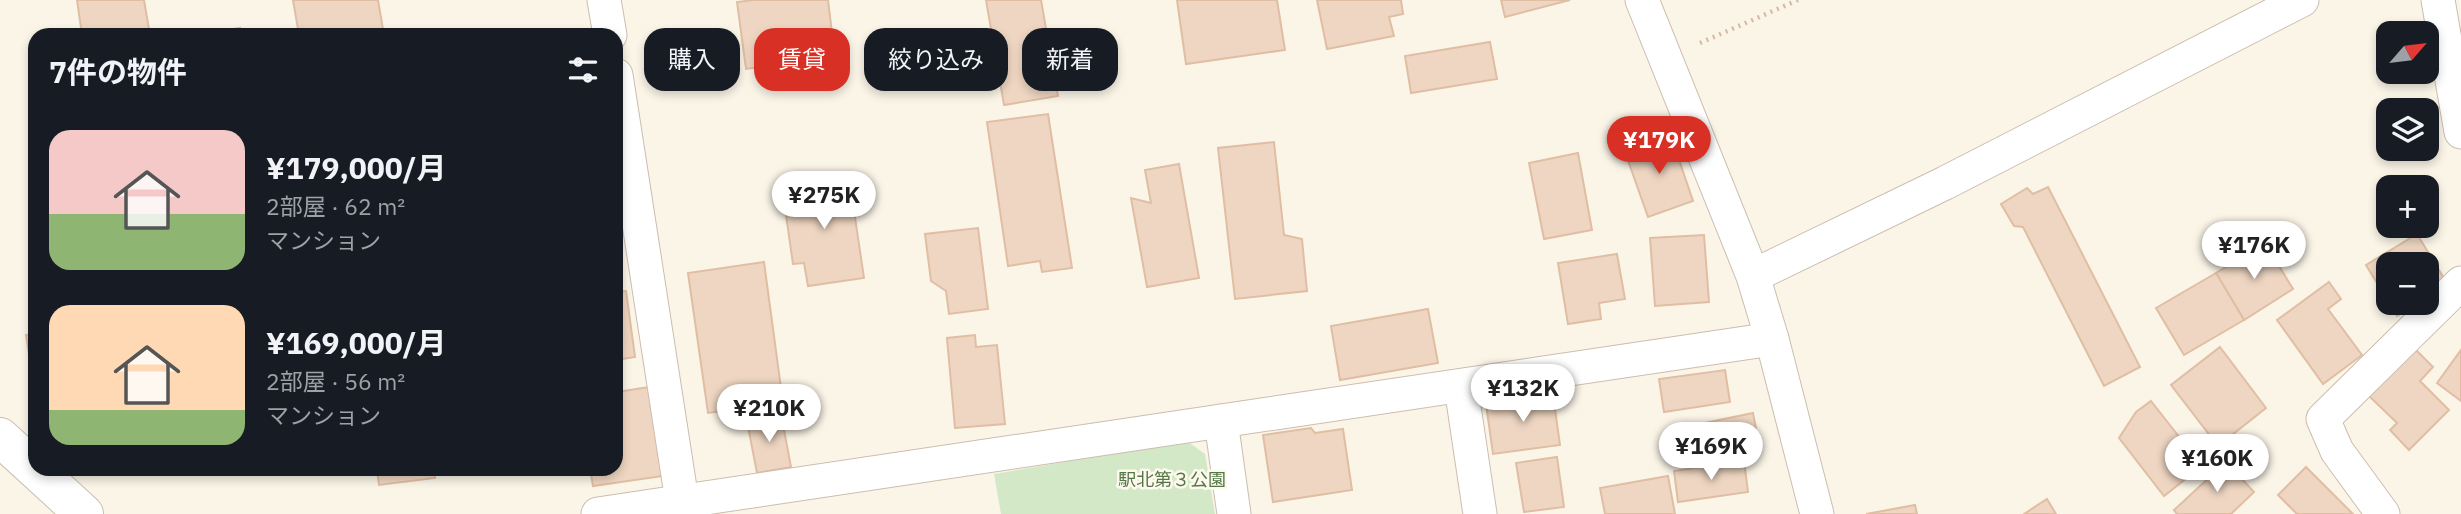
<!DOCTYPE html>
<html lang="ja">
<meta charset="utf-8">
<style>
body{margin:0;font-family:"IBM Plex Sans","Noto Sans JP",sans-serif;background:#20242c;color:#f1f3f6;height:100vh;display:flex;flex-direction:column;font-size:26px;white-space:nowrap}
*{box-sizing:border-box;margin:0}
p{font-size:23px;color:#9ea1a6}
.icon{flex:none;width:38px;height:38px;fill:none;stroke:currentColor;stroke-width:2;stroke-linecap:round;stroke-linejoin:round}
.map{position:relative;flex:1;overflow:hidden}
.panel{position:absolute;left:28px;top:28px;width:595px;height:448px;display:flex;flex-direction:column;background:#171b24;border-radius:21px;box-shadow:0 4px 10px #0003}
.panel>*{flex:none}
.top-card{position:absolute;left:644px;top:28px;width:665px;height:63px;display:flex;gap:14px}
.needle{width:46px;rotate:62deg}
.buttons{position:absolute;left:2376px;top:21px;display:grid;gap:14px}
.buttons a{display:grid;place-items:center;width:63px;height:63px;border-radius:14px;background:#171b24;box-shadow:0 4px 10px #0003;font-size:35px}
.price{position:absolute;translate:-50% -60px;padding:0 16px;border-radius:24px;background:#fff;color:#222;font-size:23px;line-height:46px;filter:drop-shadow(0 2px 4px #0008)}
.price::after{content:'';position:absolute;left:50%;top:42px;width:21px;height:16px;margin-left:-10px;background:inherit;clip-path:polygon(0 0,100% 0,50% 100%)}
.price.active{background:#d93025;color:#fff}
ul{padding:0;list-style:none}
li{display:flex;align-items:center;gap:21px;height:175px;padding:0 21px}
li span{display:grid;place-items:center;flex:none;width:196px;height:140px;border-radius:21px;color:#555}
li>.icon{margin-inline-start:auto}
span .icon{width:84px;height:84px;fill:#fffc;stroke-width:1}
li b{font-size:30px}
h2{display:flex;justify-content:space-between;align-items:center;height:84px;padding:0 21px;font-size:30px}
.chip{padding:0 24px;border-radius:21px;background:#171b24;box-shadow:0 4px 10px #0003;font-size:24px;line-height:63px}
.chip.active{background:#d93025;color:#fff}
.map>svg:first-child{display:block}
</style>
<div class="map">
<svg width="2461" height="514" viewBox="0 0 2461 514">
<rect width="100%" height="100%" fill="#fbf5e8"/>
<!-- green -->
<polygon fill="#d3e8c7" points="1187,441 1205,454 1215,514 1001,514 994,474"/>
<!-- building -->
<g fill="#eed6c2" stroke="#e0bea3" stroke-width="2">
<polygon points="77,0 144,0 150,35 82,35"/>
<polygon points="293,0 378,0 384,35 299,35"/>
<polygon points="754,0 828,0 835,57 746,69 737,2"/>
<polygon points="986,0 1041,0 1058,96 1004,105"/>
<polygon points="1177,0 1277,0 1285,50 1186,64"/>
<polygon points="1317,0 1401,0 1403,14 1389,17 1394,36 1327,49"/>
<polygon points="1501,0 1570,0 1505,17"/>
<polygon points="240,28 241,35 197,35"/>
<polygon points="1490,42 1497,79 1411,93 1405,56"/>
<polygon points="1048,114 1072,268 1042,272 1040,261 1008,266 987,122"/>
<polygon points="1671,136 1693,201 1648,217 1625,152"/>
<polygon points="1274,142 1284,235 1302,239 1307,291 1235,299 1218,148"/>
<polygon points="1578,153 1592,230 1544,239 1529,163"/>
<polygon points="1179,164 1199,278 1147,287 1131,198 1151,203 1145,170"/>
<polygon points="849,177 864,278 808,286 804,263 793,264 782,187"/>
<polygon points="2048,187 2140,367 2104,386 2023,227 2014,226 2001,204 2027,188 2033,194"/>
<polygon points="978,228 988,309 949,314 946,291 931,281 925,234"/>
<polygon points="2417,234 2448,285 2427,298 2427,264 2389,264 2389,303 2366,265"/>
<polygon points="1704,235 1709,302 1655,306 1650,238"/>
<polygon points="2265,243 2293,289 2244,320 2216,273"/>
<polygon points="1617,254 1625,299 1599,303 1601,319 1568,324 1558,263"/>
<polygon points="764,262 783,403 708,413 688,273"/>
<polygon points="2216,273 2244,320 2184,355 2156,308"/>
<polygon points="2329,282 2341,299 2328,309 2362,355 2323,384 2277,320"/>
<polygon points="626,291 635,357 616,360 616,292"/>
<polygon points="2389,303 2419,303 2397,316"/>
<polygon points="1428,309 1438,363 1340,380 1331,326"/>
<polygon points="35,333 35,392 26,335"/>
<polygon points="975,335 976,347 997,345 1005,424 955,428 947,338"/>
<polygon points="2220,347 2266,408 2218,446 2171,385"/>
<polygon points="2414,348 2433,367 2420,381 2449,410 2409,450 2390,430 2397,423 2368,395"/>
<polygon points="2461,350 2461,401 2437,383"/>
<polygon points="1725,370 1730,402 1664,412 1659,379"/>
<polygon points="650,387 663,476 593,486 590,469 616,469 616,392"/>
<polygon points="1553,395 1560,445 1493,454 1486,404"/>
<polygon points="2151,401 2202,466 2164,496 2119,438 2136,412"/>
<polygon points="1753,413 1760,450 1698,462 1690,426"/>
<polygon points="781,414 791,467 757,473 747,421"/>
<polygon points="1311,428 1315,433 1343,429 1352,490 1273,502 1263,435"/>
<polygon points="1557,457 1564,507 1524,512 1516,463"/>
<polygon points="1744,461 1748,492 1678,502 1674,471"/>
<polygon points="2226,462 2254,492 2231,514 2177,514 2174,510"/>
<polygon points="2306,467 2353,514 2297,514 2278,495"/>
<polygon points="377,469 434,469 435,478 379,485"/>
<polygon points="1668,476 1675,514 1605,514 1600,488"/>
<polygon points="2047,499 2056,514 2024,514"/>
<polygon points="1915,505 1917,514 1866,514"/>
</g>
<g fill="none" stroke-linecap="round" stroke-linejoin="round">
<!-- minor casing -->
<g stroke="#ccbdaf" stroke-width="35">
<g id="minor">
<polyline points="604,0 610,35"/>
<polyline points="1642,0 1753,276 1772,339 1817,514"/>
<polyline points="2438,0 2461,132"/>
<polyline points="616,75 682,501 688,514"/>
<polyline points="1753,276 1945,183 2302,0"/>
<polyline points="1461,387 1480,514"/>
<polyline points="1221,421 1772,339"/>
<polyline points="598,514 1221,421 1234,514"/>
<polyline points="2383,514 2337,451 2323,419 2461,283"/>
</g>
</g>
<!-- tertiary casing -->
<g stroke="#ccbdaf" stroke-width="40">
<polyline id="tertiary" points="0,437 84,514"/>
</g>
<!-- path -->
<polyline stroke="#d4b9a5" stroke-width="4.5" stroke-dasharray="2 5" stroke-linecap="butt" points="1700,43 1798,0"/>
<!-- minor -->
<use href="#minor" stroke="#fff" stroke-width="33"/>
<!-- tertiary -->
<use href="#tertiary" stroke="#fff" stroke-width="38"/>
</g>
<g text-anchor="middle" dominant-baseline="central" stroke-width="5" stroke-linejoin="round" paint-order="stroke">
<!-- park labels -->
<g font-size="18" fill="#537846" stroke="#fef9ee">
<text x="1172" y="479">駅北第３公園</text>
</g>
</g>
</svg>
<div class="buttons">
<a><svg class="needle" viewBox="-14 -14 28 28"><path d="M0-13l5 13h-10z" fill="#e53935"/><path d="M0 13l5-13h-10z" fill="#9ea1a6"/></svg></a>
<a><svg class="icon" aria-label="layers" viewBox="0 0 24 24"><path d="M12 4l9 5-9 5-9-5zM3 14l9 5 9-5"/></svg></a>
<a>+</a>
<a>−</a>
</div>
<b class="price active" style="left:1659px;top:176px">¥179K</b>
<b class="price" style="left:824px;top:231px">¥275K</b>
<b class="price" style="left:2254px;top:281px">¥176K</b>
<b class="price" style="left:1523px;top:424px">¥132K</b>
<b class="price" style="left:769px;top:444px">¥210K</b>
<b class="price" style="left:1711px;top:482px">¥169K</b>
<b class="price" style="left:2217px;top:494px">¥160K</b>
<div class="top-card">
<a class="chip">購入</a>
<a class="chip active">賃貸</a>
<a class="chip">絞り込み</a>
<a class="chip">新着</a>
</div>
<section class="panel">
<h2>7件の物件<svg class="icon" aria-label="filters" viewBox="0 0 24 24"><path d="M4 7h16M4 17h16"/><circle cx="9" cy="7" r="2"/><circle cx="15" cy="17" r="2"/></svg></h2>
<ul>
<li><span style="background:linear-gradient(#f6c9c9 60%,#8fb573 0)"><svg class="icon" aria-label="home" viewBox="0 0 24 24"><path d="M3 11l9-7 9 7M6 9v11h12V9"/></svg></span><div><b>¥179,000/月</b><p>2部屋 · 62 m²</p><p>マンション</p></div></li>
<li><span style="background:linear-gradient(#ffd9b3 75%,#8fb573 0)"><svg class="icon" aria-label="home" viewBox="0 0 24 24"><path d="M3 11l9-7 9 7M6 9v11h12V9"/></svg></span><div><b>¥169,000/月</b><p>2部屋 · 56 m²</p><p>マンション</p></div></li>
</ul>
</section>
</div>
